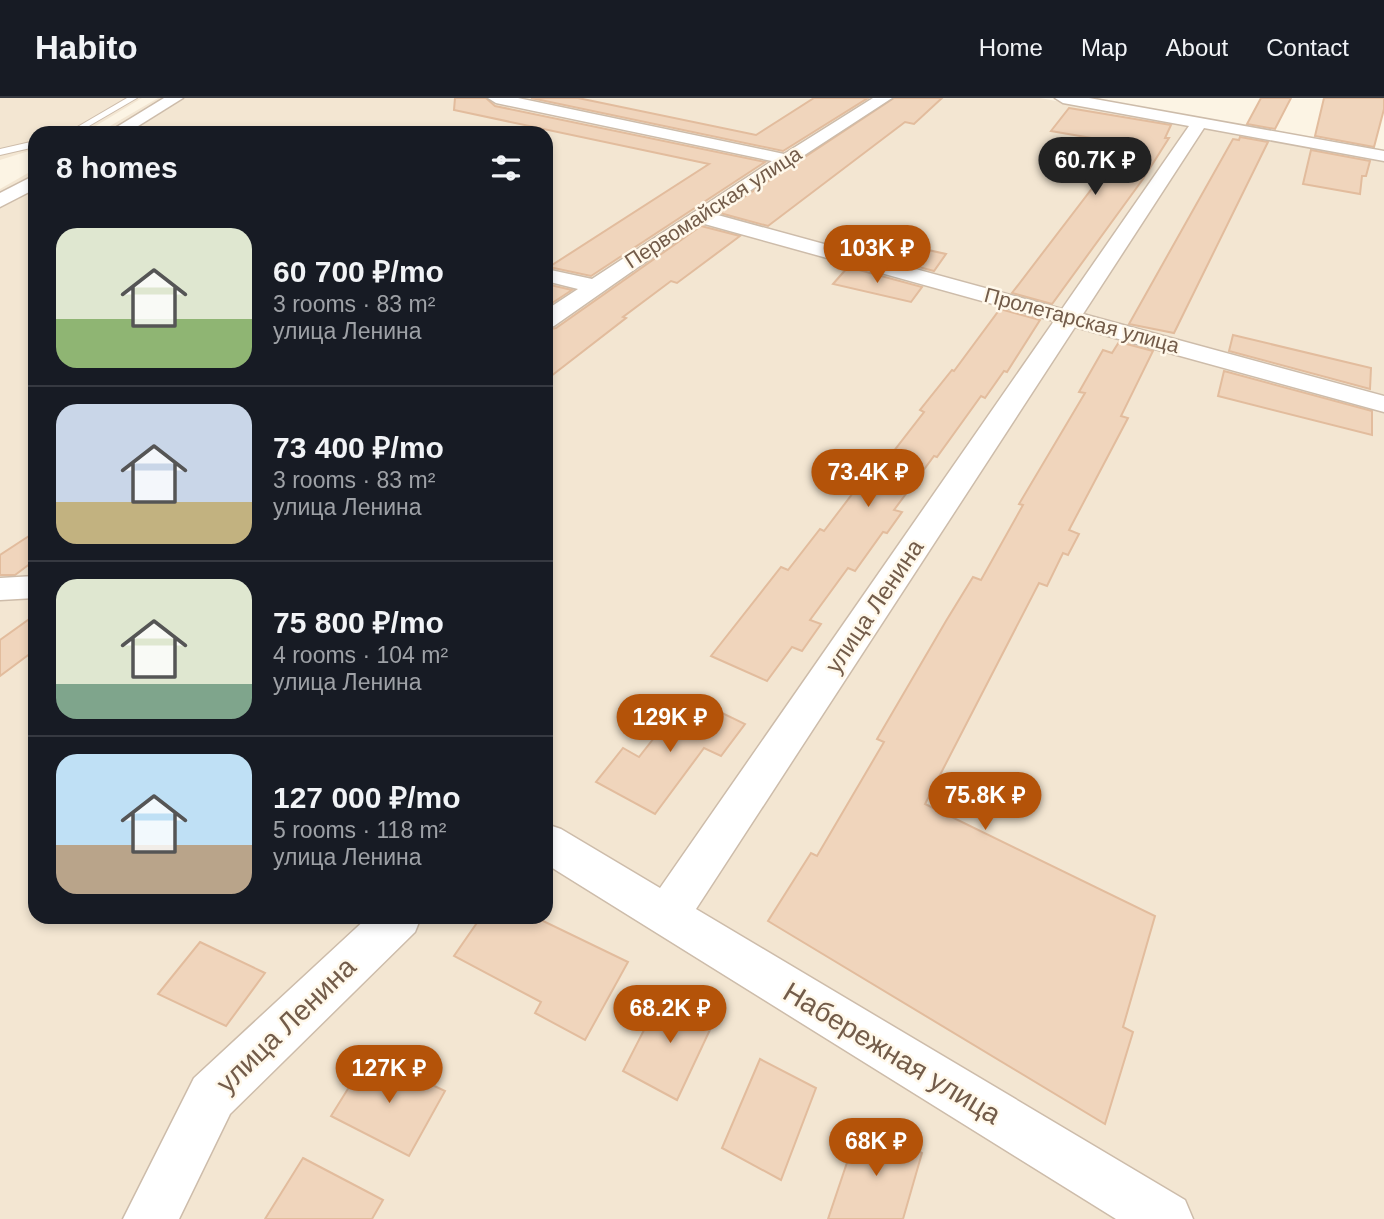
<!DOCTYPE html>
<meta charset="utf-8">
<style>
body{margin:0;font-family:Arial,sans-serif;background:#20242c;color:#f1f3f6;height:100vh;display:flex;flex-direction:column;font-size:26px;white-space:nowrap}
*{box-sizing:border-box;margin:0}
p{font-size:23px;color:#9ea1a6}
.icon{flex:none;width:38px;height:38px;fill:none;stroke:currentColor;stroke-width:2;stroke-linecap:round;stroke-linejoin:round}
.map{position:relative;flex:1;overflow:hidden}
.panel{position:absolute;left:28px;top:28px;width:525px;height:798px;display:flex;flex-direction:column;background:#171b24;border-radius:21px;box-shadow:0 4px 10px #0003}
.panel>*{flex:none}
.price{position:absolute;translate:-50% -60px;padding:0 16px;border-radius:24px;background:#b45309;color:#fff;font-size:23px;line-height:46px;filter:drop-shadow(0 2px 4px #0008)}
.price::after{content:'';position:absolute;left:50%;top:42px;width:21px;height:16px;margin-left:-10px;background:inherit;clip-path:polygon(0 0,100% 0,50% 100%)}
.price.active{background:#222;color:#fff}
ul{padding:0;list-style:none}
li{display:flex;align-items:center;gap:21px;height:175px;padding:0 28px}
li+li{border-top:2px solid #363941}
li span{display:grid;place-items:center;flex:none;width:196px;height:140px;border-radius:21px;color:#555}
li>.icon{margin-inline-start:auto}
span .icon{width:84px;height:84px;fill:#fffc;stroke-width:1}
li b{font-size:30px}
h2{display:flex;justify-content:space-between;align-items:center;height:84px;padding:0 28px;font-size:30px}
header{display:flex;align-items:center;gap:42px;box-sizing:border-box;height:98px;padding:0 35px;background:#171b24;border-bottom:2px solid #363941}
header strong{font-size:33px}
nav{display:flex;gap:38px;margin-inline-start:auto;font-size:24px}
.map>svg:first-child{display:block}
</style>
<header>
<strong>Habito</strong>
<nav><a>Home</a><a>Map</a><a>About</a><a>Contact</a></nav>
</header>
<div class="map">
<svg width="1384" height="1121" viewBox="0 0 1384 1121">
<rect width="100%" height="100%" fill="#fcf4e4"/>
<!-- residential -->
<g fill="#f3e6d2">
<polygon points="0,0 142,0 84,35 35,35 35,51 0,62"/>
<polygon points="158,0 1040,0 1384,64 1384,1121 0,1121 0,91 35,71 35,819 546,819 546,35 98,35"/>
</g>
<!-- building -->
<g fill="#f0d5bc" stroke="#e2bc9d" stroke-width="2">
<polygon points="455,0 486,0 495,8 765,64 591,178 549,169 709,66 454,12"/>
<polygon points="531,0 578,0 756,37 814,0 868,0 783,53"/>
<polygon points="894,0 942,0 914,26 905,24 768,128 720,115"/>
<polygon points="1261,0 1291,0 1275,31 1247,26"/>
<polygon points="1324,0 1384,0 1384,11 1374,49 1315,38"/>
<polygon points="1069,10 1171,27 1165,40 1169,40 1143,81 1052,206 1012,195 1126,46 1051,33"/>
<polygon points="1240,39 1268,44 1174,235 1129,226 1233,41 1239,42"/>
<polygon points="1311,52 1370,63 1366,78 1362,78 1360,96 1303,86"/>
<polygon points="701,128 740,138 677,185 671,183 623,219 626,220 546,282 546,232 556,230"/>
<polygon points="874,140 946,156 934,173 862,154"/>
<polygon points="848,169 922,189 911,204 833,186"/>
<polygon points="546,186 572,192 546,209"/>
<polygon points="1000,211 1040,222 1007,274 1004,273 985,300 981,298 937,359 934,358 894,412 902,414 887,435 883,434 855,473 848,470 810,522 821,526 802,553 792,549 767,583 711,558 781,469 788,472 820,431 824,433 879,361 886,363 924,314 920,312 952,272 954,273"/>
<polygon points="1233,237 1371,270 1370,291 1229,253"/>
<polygon points="1119,244 1153,253 1121,318 1128,320 1069,432 1079,436 1068,457 1063,455 1047,488 1039,485 925,706 1155,818 1123,929 1133,934 1105,1026 768,823 811,755 817,758 884,644 877,641 946,523 973,479 981,482 1023,407 1019,406 1085,295 1079,294 1103,252 1112,255"/>
<polygon points="1224,273 1372,313 1372,337 1218,298"/>
<polygon points="35,434 35,462 15,477 0,477 0,457"/>
<polygon points="35,517 35,552 0,578 0,542"/>
<polygon points="687,598 745,626 721,658 704,650 655,716 596,684 623,650 639,659"/>
<polygon points="481,819 535,819 628,864 585,942 535,915 541,904 454,858"/>
<polygon points="200,844 265,875 226,928 158,896"/>
<polygon points="664,893 716,919 677,1002 623,973"/>
<polygon points="369,957 445,993 409,1058 331,1018"/>
<polygon points="760,961 816,990 781,1082 722,1050"/>
<polygon points="861,1023 922,1055 903,1121 828,1121"/>
<polygon points="303,1060 383,1102 372,1121 265,1121"/>
</g>
<g fill="none" stroke-linecap="round" stroke-linejoin="round">
<!-- service casing -->
<g stroke="#cdbcaa" stroke-width="2">
<g id="service">
<polygon points="127,0 137,0 77,35 67,35"/>
<polygon points="35,43 35,49 0,57 0,51"/>
</g>
</g>
<!-- minor casing -->
<g stroke="#cdbcaa" stroke-width="3">
<g id="minor">
<polygon points="164,0 183,0 127,35 107,35"/>
<polygon points="488,0 518,0 784,56 873,0 892,0 714,116 1062,211 1189,28 1063,5 1055,0 1089,0 1384,53 1384,63 1204,30 1083,216 1384,298 1384,314 1075,229 696,811 1185,1102 1193,1121 1116,1121 546,766 546,726 561,731 660,790 1054,223 701,125 554,228 546,230 546,212 578,191 546,183 546,171 592,181 772,63 496,5"/>
<polygon points="35,77 35,91 0,109 0,95"/>
<polygon points="35,478 35,500 0,502 0,480"/>
<polygon points="368,819 421,819 415,834 230,1016 179,1121 123,1121 194,980"/>
</g>
</g>
<!-- service -->
<use href="#service" fill="#fff" fill-rule="evenodd"/>
<!-- minor -->
<use href="#minor" fill="#fff" fill-rule="evenodd"/>
</g>
<g text-anchor="middle" dominant-baseline="central" stroke-width="5" stroke-linejoin="round" paint-order="stroke">
<!-- far-street labels -->
<g font-size="21" fill="#735c4a" stroke="#fff8ea">
<text transform="translate(713 109) rotate(-33)">Первомайская улица</text>
<text transform="translate(1082 222) rotate(15)">Пролетарская улица</text>
</g>
<!-- street labels -->
<g font-size="24" fill="#735c4a" stroke="#fff8ea">
<text transform="translate(874 508) rotate(-56)">улица Ленина</text>
</g>
<!-- near-street labels -->
<g font-size="28" fill="#735c4a" stroke="#fff8ea">
<text transform="translate(286 927) rotate(-44)">улица Ленина</text>
<text transform="translate(892 955) rotate(31)">Набережная улица</text>
</g>
</g>
</svg>
<b class="price active" style="left:1095px;top:99px">60.7K ₽</b>
<b class="price" style="left:877px;top:187px">103K ₽</b>
<b class="price" style="left:868px;top:411px">73.4K ₽</b>
<b class="price" style="left:670px;top:656px">129K ₽</b>
<b class="price" style="left:985px;top:734px">75.8K ₽</b>
<b class="price" style="left:670px;top:947px">68.2K ₽</b>
<b class="price" style="left:389px;top:1007px">127K ₽</b>
<b class="price" style="left:876px;top:1080px">68K ₽</b>
<section class="panel">
<h2>8 homes<svg class="icon" aria-label="filters" viewBox="0 0 24 24"><path d="M4 7h16M4 17h16"/><circle cx="9" cy="7" r="2"/><circle cx="15" cy="17" r="2"/></svg></h2>
<ul>
<li><span style="background:linear-gradient(#dfe7d0 65%,#8fb573 0)"><svg class="icon" aria-label="home" viewBox="0 0 24 24"><path d="M3 11l9-7 9 7M6 9v11h12V9"/></svg></span><div><b>60 700 ₽/mo</b><p>3 rooms · 83 m²</p><p>улица Ленина</p></div></li>
<li><span style="background:linear-gradient(#c9d6e8 70%,#c2b280 0)"><svg class="icon" aria-label="home" viewBox="0 0 24 24"><path d="M3 11l9-7 9 7M6 9v11h12V9"/></svg></span><div><b>73 400 ₽/mo</b><p>3 rooms · 83 m²</p><p>улица Ленина</p></div></li>
<li><span style="background:linear-gradient(#dfe7d0 75%,#7fa58c 0)"><svg class="icon" aria-label="home" viewBox="0 0 24 24"><path d="M3 11l9-7 9 7M6 9v11h12V9"/></svg></span><div><b>75 800 ₽/mo</b><p>4 rooms · 104 m²</p><p>улица Ленина</p></div></li>
<li><span style="background:linear-gradient(#bfe0f5 65%,#b9a48a 0)"><svg class="icon" aria-label="home" viewBox="0 0 24 24"><path d="M3 11l9-7 9 7M6 9v11h12V9"/></svg></span><div><b>127 000 ₽/mo</b><p>5 rooms · 118 m²</p><p>улица Ленина</p></div></li>
</ul>
</section>
</div>
